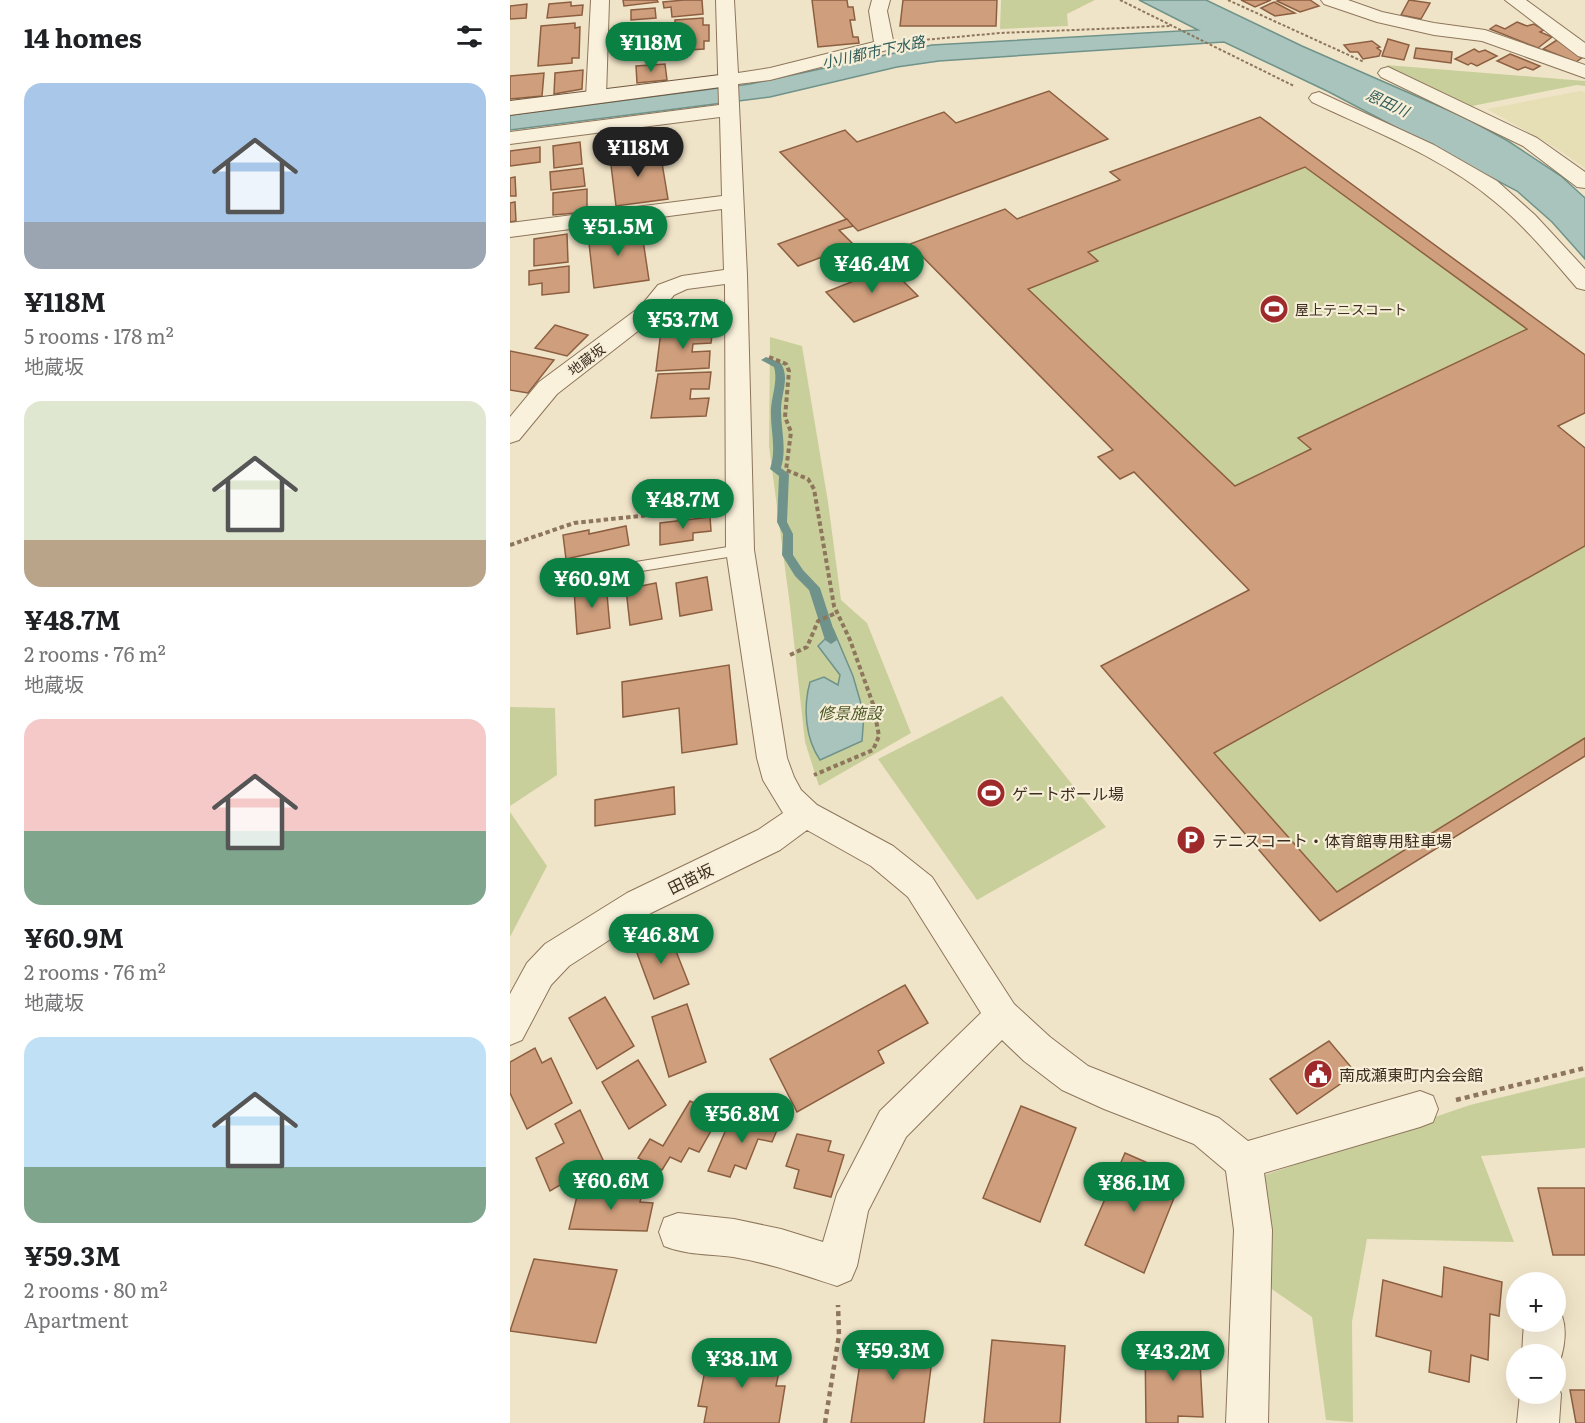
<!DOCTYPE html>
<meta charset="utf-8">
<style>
body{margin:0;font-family:Literata,"Noto Sans JP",serif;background:#f6f6f6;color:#202124;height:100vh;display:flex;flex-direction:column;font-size:22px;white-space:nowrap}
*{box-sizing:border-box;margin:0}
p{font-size:20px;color:#757577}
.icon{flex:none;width:33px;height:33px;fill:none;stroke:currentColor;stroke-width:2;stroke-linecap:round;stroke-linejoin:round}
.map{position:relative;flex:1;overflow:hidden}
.sheet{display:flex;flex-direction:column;background:#fff;width:510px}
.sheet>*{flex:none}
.buttons{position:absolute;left:996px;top:1272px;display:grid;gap:12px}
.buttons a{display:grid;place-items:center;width:60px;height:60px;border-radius:50%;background:#fff;box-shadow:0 6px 24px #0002;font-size:30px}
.price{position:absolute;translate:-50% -51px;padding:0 14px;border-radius:21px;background:#0b8043;color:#fff;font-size:20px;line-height:39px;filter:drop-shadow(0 2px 3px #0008)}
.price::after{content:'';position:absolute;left:50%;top:36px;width:18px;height:14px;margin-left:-9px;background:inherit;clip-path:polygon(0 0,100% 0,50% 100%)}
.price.on{background:#222;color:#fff}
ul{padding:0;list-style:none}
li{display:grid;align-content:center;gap:12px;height:318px;padding:0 24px}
li span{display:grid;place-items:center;height:186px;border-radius:18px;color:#555}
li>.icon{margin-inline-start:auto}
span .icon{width:108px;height:108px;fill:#fffc;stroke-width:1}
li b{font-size:26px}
h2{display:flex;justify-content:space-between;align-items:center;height:72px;padding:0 24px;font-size:26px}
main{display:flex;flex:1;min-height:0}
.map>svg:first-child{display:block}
</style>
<main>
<section class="sheet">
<h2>14 homes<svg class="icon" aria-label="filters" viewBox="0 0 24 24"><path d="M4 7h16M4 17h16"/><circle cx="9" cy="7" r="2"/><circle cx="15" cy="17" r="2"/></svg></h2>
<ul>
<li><span style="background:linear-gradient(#a9c7e8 75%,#9aa5b1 0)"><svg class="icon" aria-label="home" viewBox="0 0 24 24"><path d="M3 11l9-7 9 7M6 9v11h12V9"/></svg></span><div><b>¥118M</b><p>5 rooms · 178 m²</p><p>地蔵坂</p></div></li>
<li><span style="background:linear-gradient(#dfe7d0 75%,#b9a48a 0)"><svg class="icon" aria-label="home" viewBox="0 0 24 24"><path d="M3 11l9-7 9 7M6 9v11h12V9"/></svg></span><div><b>¥48.7M</b><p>2 rooms · 76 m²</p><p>地蔵坂</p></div></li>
<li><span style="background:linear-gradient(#f6c9c9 60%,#7fa58c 0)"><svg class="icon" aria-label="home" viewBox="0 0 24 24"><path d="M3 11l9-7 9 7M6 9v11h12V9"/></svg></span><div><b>¥60.9M</b><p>2 rooms · 76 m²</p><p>地蔵坂</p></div></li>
<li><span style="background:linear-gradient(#bfe0f5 70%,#7fa58c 0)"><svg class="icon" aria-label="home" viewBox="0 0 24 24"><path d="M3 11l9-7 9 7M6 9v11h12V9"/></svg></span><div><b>¥59.3M</b><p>2 rooms · 80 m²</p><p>Apartment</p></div></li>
</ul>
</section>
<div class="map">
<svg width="1075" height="1423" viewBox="0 0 1075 1423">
<rect width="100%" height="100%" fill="#f0e4c8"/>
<!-- farmland -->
<polygon fill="#e6deb5" points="1070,91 1075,92 1075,168 1046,148 977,109"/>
<!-- green -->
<g fill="#c9cf9b">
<polygon points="491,0 585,0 557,14 558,26 490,29"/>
<polygon points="876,65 1075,81 1075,86 1067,85 962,106"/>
<polygon points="795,167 1017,329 789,438 801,449 725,486 518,289 588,261 578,252"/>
<polygon points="260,337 292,346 318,502 331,600 357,623 401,733 309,786 295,742 280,606 259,446"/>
<polygon points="1075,546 1075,738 828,892 704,753"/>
<polygon points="492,696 596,827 467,900 368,759"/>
<polygon points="0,707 45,708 47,775 0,806"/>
<polygon points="0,812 37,866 0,937"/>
<polygon points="1075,1077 1075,1148 971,1156 1004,1242 857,1239 842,1322 843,1422 816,1420 802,1317 756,1285 749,1177 960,1105"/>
</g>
<!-- water -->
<g fill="#a9c4bc" stroke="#6f938a" stroke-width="1.5">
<polygon points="629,0 696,0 792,46 954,117 998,141 1051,176 1075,198 1075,259 1042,222 1007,191 819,92 714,42 429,61 387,67 260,97 0,130 0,115 240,84 422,45 688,30"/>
<path d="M316,626l7,3 20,47 11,38 -2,27 -42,19c-15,-22 -17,-53 -10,-78l14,-5 14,8 2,-10 -22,-29 10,-10z"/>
</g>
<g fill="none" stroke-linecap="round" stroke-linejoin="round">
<!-- stream -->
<path fill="#6f938a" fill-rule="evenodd" d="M256,357l15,6c9,16 0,30 0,47 0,20 6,38 0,58l8,6 -2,48 6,12v21l10,15 17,18 17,52 -6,4 -6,-4 -16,-50 -14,-14 -13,-21 1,-21 -6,-12 2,-46 -9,-7c7,-21 0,-39 1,-60 1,-15 7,-28 3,-42l-13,-7z"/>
</g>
<!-- building -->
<g fill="#cf9f7d" stroke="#8d5f41" stroke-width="1.5" fill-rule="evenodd">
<polygon points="113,0 147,0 148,2 114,6"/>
<polygon points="174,0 192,0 193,14 162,17 161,7 154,8 153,2"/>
<polygon points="302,0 337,0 338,7 343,7 345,20 340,20 343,37 348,37 349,43 308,47"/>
<polygon points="393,0 487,0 486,26 390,26"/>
<polygon points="731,0 761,0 745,7"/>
<polygon points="770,0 800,0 809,6 790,12 767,1"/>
<polygon points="899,0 920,3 911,19 891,15"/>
<polygon points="61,2 61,6 73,5 72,15 37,18 39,4"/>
<polygon points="764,2 785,13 765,16 751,8"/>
<polygon points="17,4 16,18 0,19 0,6"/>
<polygon points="145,8 146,18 121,20 121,10"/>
<polygon points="193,18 193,25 199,25 199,41 194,41 194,49 164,51 165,20"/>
<polygon points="1007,22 1017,26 1024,24 1034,30 1030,32 1042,37 1028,48 980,29 986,25 995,29"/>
<polygon points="65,23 65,28 70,27 69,58 62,58 62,63 28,66 31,26"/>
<polygon points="141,25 141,39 146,39 146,49 103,53 104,28"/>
<polygon points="878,39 899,45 894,60 872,56"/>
<polygon points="1047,40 1073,57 1066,62 1033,49"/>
<polygon points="862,41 870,47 867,48 871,51 869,56 853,59 848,52 840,52 834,45"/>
<polygon points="906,48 942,52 941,63 904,58"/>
<polygon points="964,49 969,52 975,50 987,56 967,66 961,63 958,65 945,59"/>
<polygon points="1000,54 1030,66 1023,70 1015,67 1008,70 987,61"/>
<polygon points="155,64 157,80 127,83 126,66"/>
<polygon points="73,70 72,89 44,94 45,73"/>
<polygon points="34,73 32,96 0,99 0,76"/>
<polygon points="539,91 598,139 348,231 270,152 335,130 347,142 434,112 446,123"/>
<path d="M750,117l325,238v58l-27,13 27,22v98l-371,207 123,139 248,-154v18l-265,165 -219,-255 148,-76 -115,-118 -14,7 -22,-22 15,-7 -203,-206 95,-35 12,10 103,-39 -10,-8zM795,167l222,162 -229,109 13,11 -76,37 -207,-197 70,-28 -10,-9z"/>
<polygon points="70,142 72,164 44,168 43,146"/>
<polygon points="30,147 30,162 0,166 0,151"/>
<polygon points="150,151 158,199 106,206 100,157"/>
<polygon points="73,168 75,186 41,190 40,172"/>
<polygon points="5,177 6,196 0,196 0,178"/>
<polygon points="77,189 77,212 43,215 43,193"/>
<polygon points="5,202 6,221 0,222 0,203"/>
<polygon points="337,219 343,226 329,230 344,245 288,266 268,244"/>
<polygon points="131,227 139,280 84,288 78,234"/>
<polygon points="57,234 58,262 24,266 24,239"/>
<polygon points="59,266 59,292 32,295 32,283 19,285 19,271"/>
<polygon points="379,267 408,296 344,322 316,292"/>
<polygon points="45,325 78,335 57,356 25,348"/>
<polygon points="203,328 201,343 183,344 182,352 200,351 199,368 146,371 151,331"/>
<polygon points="0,351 44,360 18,393 0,390"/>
<polygon points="201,372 199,389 181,389 180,399 199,398 196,416 141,418 148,374"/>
<polygon points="200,517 201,531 183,533 183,540 150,545 150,523"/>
<polygon points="116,526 119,545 56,559 53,535 79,530 79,534"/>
<polygon points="197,577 202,610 170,616 166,583"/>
<polygon points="96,583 100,628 67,634 64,589"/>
<polygon points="146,583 152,619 120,625 116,589"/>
<polygon points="219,665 227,744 172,753 169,708 113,717 112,682"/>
<polygon points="164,787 165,814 85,826 85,800"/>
<polygon points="158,931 179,984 144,999 124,945"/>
<polygon points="395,985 418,1023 368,1051 374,1063 287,1112 260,1059"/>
<polygon points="95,997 124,1046 87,1069 59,1018"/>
<polygon points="177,1004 196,1062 159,1077 142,1017"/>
<polygon points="819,1041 846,1073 787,1114 760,1079"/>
<polygon points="25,1048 32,1063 41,1058 62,1103 17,1129 0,1093 0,1062"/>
<polygon points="128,1060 156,1105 119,1129 92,1082"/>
<polygon points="180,1101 210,1115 189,1152 179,1148 171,1162 160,1157 152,1170 128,1158 140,1139 153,1146"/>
<polygon points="511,1106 566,1128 530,1222 473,1198"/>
<polygon points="70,1110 93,1160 40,1191 26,1158 54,1143 45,1124"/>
<polygon points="235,1113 270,1123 262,1142 248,1139 236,1169 225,1165 220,1177 198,1171 218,1125 229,1128"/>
<polygon points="287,1134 321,1141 318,1151 334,1155 321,1197 284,1188 289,1170 276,1166"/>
<polygon points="615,1153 672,1178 634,1273 575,1245"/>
<polygon points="69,1188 133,1191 130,1202 143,1203 137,1231 59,1229"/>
<polygon points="1028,1188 1075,1188 1075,1255 1043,1255"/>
<polygon points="24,1259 107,1270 86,1343 0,1331"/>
<polygon points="934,1267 992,1282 989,1316 980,1314 978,1360 961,1355 959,1382 919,1372 921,1351 866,1336 873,1280 932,1297"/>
<polygon points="354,1336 424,1343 414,1423 341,1423"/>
<polygon points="482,1340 555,1346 550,1423 474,1423"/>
<polygon points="635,1342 689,1344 693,1417 668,1416 668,1423 636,1423"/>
<polygon points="199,1350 272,1357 266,1386 275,1386 269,1423 194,1423 197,1407 188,1406"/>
<polygon points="1060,1390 1075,1390 1075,1423 1066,1423"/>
</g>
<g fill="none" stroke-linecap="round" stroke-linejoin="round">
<!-- lane casing -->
<g stroke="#8d765c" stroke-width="2">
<polygon id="lane" points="230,545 237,550 230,555 101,576 94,571 101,566"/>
</g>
<!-- street casing -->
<g stroke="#8d765c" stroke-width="2">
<g id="street">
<polygon points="81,0 99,0 96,97 93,101 79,101 76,97"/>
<path d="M206,0h18l4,73 32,-5 104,-26 -5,-31 3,-11h18l-3,11 7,34 -3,4 -121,31 -32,4 9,191 7,275 33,208 7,19 7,13 16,15 76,41 39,31 82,127 36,33 38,29 131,52 29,23 172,-50 13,5 5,13 -5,13 -13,5 -156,46 8,57 -4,193h-42l8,-193 -8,-59 -32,-27 -90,-35 -42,-19 -38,-29 -22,-21 -96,97 -38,74 -11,55 -6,14 -14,6c-34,-11 -68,-23 -104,-29 -23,-3 -47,-2 -69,-11l-5,-14 5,-14 14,-5 56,6 47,10 42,13 14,-48 43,-83 101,-98 -73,-116 -37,-31 -64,-36 -27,20 -129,63 -82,53 -18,19 -29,55 -12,5v-51l17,-31 18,-19 82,-51 131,-63 25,-17 -20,-33 -6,-22 -31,-208 -1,-266 -38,5 -13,6 -18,22 -99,77 -38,46 -9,3v-26l29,-35 101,-75 18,-22 24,-9 42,-6 -2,-61 -212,28v-14l212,-27 -2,-79 -210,27v-12l209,-27z"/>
<polygon points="811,0 838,0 872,12 924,23 975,30 1075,65 1075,78 972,41 924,35 867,22 814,4"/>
<polygon points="995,0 1016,0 1075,43 1075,58 1068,56"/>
<polygon points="878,67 1027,138 1075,172 1075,188 1067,187 1013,146 871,77 868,73 871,69"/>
<path d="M809,92l115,53 63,36 38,34 50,54v21l-8,-2c-26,-30 -52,-62 -83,-87 -52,-44 -121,-70 -182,-99l-3,-4 3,-4z"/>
<path d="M1046,1307c14,13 9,46 0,62v-15h-34l2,-32h32z"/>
<polygon points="1046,1382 1051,1394 1049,1423 1007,1423 1010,1394 1046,1394"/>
</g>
</g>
<!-- secondary casing -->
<g stroke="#6f573f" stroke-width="2">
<polygon id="secondary" points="218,74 226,75 229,80 226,85 0,115 0,101"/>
</g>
<!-- path-far2 -->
<g stroke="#8d765c" stroke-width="2" stroke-dasharray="3 2" stroke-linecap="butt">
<polyline points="610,0 784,86"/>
<polyline points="718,0 854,62"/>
<polyline points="402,41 490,33 662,26"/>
</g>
<!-- path-far1 -->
<g stroke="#8d765c" stroke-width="4" stroke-dasharray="4.5 3" stroke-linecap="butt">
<polyline points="259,357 276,364 279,371 275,417 281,432 276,470 298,479 304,489 324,606 340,640 363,704 369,736 363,750 304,775"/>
<polyline points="0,545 64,523 196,509"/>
<polyline points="280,655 297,647 308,621 326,613"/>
</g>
<!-- path -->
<g stroke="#8d765c" stroke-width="4.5" stroke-dasharray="5 4" stroke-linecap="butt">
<polyline points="946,1100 1075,1068"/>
<polyline points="315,1423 329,1335 328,1305"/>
</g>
<!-- lane -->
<use href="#lane" fill="#faf1dc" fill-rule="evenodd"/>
<!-- street -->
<use href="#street" fill="#faf1dc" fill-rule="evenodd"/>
<!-- secondary -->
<use href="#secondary" fill="#faf1dc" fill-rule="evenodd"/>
</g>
<!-- icons -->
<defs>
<g id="stadium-disc" transform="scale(1.5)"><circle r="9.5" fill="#9e2a2b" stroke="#f7eed8"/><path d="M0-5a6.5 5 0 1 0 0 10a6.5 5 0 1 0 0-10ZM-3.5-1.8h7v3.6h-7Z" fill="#fff"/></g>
<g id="parking-disc" transform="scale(1.5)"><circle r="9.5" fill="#9e2a2b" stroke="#f7eed8"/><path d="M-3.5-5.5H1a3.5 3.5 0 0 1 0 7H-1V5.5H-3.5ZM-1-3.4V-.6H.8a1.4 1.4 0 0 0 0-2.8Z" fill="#fff"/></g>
<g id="civic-disc" transform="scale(1.5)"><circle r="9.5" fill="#9e2a2b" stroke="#f7eed8"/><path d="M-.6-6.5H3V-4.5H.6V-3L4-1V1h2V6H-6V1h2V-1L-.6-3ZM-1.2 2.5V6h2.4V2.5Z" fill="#fff"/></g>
</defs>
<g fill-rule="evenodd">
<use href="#stadium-disc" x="764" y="309"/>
<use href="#stadium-disc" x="481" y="793"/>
<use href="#parking-disc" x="681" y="840"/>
<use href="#civic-disc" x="808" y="1074"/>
</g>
<g text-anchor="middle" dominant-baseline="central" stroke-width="4.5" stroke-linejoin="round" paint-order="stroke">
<!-- far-poi labels -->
<g font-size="14" fill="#3d2e20" stroke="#f7eed8" text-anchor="start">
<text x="785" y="309">屋上テニスコート</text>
</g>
<!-- far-street labels -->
<g font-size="14" fill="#3d2e20" stroke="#f7eed8">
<text transform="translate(76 359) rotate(-37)">地蔵坂</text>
</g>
<!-- far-water labels -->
<g font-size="15" font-style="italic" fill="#2f5d5a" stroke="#f7eed8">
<text transform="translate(363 51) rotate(-12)">小川都市下水路</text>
<text transform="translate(878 102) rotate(25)">恩田川</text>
</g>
<!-- park labels -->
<g font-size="16" font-style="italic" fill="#4d5a26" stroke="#f7eed8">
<text x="340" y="712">修景施設</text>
</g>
<!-- poi labels -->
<g font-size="16" fill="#3d2e20" stroke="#f7eed8" text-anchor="start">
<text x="502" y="793">ゲートボール場</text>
<text x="702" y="840">テニスコート・体育館専用駐車場</text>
<text x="829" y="1074">南成瀬東町内会会館</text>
</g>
<!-- street labels -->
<g font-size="16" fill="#3d2e20" stroke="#f7eed8">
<text transform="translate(180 878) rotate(-26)">田苗坂</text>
</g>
</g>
</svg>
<div class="buttons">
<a>+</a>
<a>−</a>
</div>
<b class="price" style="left:141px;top:73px">¥118M</b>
<b class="price on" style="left:128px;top:178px">¥118M</b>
<b class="price" style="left:108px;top:257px">¥51.5M</b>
<b class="price" style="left:362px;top:294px">¥46.4M</b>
<b class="price" style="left:173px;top:350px">¥53.7M</b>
<b class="price" style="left:173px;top:530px">¥48.7M</b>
<b class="price" style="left:82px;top:609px">¥60.9M</b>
<b class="price" style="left:151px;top:965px">¥46.8M</b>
<b class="price" style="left:232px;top:1144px">¥56.8M</b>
<b class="price" style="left:101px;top:1211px">¥60.6M</b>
<b class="price" style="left:624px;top:1213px">¥86.1M</b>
<b class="price" style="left:383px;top:1381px">¥59.3M</b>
<b class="price" style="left:663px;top:1382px">¥43.2M</b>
<b class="price" style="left:232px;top:1389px">¥38.1M</b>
</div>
</main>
